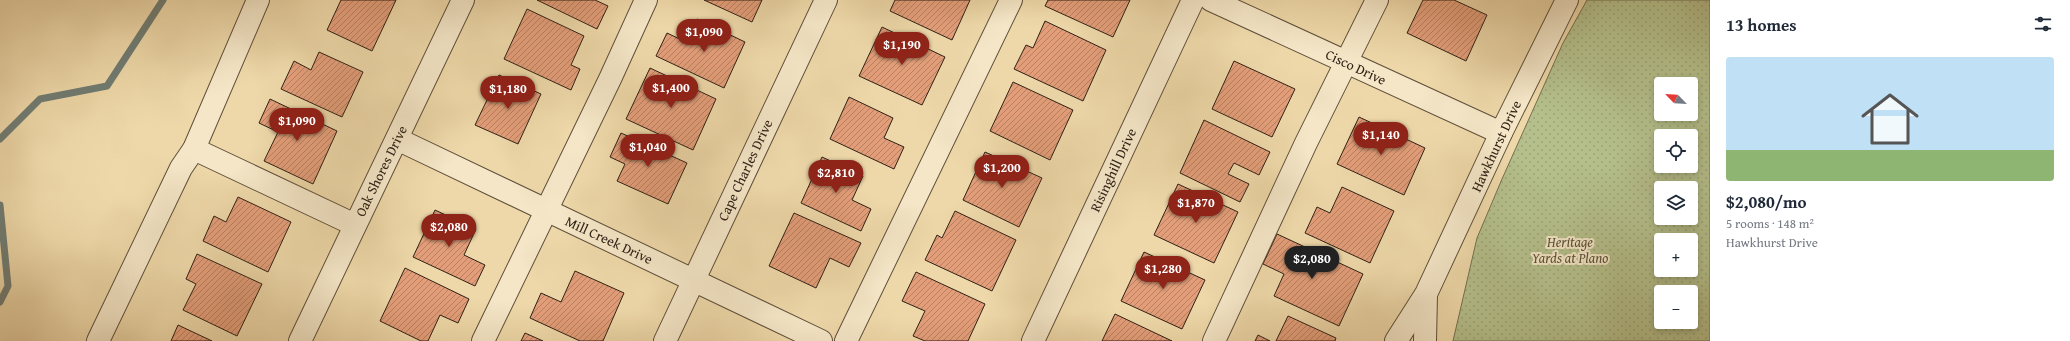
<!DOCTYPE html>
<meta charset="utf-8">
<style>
body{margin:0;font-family:"Gentium Book Plus",serif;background:#f6f6f7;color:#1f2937;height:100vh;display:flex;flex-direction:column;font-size:15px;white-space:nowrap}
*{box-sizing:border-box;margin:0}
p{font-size:13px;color:#747a83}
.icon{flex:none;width:22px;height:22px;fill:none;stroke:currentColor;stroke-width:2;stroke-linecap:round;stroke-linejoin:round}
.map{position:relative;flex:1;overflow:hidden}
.sheet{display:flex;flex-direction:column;background:#fff;width:360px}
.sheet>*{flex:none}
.needle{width:26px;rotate:295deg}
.tools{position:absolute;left:1654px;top:77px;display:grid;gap:8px}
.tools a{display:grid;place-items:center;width:44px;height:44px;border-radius:4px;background:#fff;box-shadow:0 2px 6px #0003;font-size:20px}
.price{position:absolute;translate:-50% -34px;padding:0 9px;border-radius:14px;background:#8f2418;color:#fff;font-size:13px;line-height:26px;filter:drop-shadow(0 1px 2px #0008)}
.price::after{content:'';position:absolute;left:50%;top:24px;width:12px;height:9px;margin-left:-6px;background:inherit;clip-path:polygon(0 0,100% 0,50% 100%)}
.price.active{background:#222;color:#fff}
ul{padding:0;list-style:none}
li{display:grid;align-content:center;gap:8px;height:212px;padding:0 16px}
li span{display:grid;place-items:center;height:124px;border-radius:4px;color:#555}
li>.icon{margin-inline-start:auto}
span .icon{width:72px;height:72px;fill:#fffc;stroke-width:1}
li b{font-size:17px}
h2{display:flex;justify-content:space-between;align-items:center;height:48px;padding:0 16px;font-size:17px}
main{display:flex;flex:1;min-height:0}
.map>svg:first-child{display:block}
</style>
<main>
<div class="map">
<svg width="1710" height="341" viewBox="0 0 1710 341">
<defs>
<pattern id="park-dots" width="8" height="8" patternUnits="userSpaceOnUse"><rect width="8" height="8" fill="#b4bf8b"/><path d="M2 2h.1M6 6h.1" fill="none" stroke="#9ba477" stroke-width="1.8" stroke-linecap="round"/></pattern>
<pattern id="building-hatch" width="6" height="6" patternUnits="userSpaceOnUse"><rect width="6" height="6" fill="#e39e79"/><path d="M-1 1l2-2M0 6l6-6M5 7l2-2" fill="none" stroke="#b88062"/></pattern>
</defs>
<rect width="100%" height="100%" fill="#eed8a9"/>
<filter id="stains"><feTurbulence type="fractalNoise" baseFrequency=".005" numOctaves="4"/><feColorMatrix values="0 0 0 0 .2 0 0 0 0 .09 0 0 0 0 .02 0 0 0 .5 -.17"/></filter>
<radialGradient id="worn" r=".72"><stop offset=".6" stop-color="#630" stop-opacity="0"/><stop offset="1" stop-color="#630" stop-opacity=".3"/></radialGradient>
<!-- park -->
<path fill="url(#park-dots)" stroke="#727050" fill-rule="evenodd" d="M1587,0h123v341h-257l24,-103 25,-59 61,-136zM1661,84h30v30h-30zM1661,136h30v30h-30zM1661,188h30v30h-30zM1661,240h30v30h-30zM1661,292h30v30h-30z"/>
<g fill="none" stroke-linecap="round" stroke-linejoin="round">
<!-- stream -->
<g stroke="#707c73" stroke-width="7">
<polyline points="0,139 40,99 107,86 163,0"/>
<polyline points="0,205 8,286 0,302"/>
</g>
</g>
<!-- building -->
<g fill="url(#building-hatch)" stroke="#2f2115">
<polygon points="341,0 396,0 372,51 327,30"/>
<polygon points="537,0 595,0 608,6 597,29"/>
<polygon points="704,0 762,0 752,22"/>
<polygon points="895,0 970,0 952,40 890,11"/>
<polygon points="1048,0 1130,0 1113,37 1045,6"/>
<polygon points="1423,0 1454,0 1487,15 1466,61 1407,33"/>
<polygon points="527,9 584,36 571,65 580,69 571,90 504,59"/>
<polygon points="697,19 745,42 724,88 656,56 667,33 686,42"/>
<polygon points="1045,21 1106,50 1083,101 1014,69 1026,45 1033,48"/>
<polygon points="882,27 945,57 922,105 859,76"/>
<polygon points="319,52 363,72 342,117 281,89 294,61 311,70"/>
<polygon points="1234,61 1295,89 1272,137 1212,109"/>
<polygon points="650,68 716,99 693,150 626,119"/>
<polygon points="499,75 541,94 518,144 475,125"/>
<polygon points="1013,82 1073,110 1050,160 990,131"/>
<polygon points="849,97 893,118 884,138 904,147 894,169 830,139"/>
<polygon points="270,99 337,131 313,184 264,161 278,132 259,123"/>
<polygon points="1359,117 1425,148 1404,195 1337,164"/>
<polygon points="1204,120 1270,152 1259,175 1234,163 1228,174 1249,184 1240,202 1180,173"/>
<polygon points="621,133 687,163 668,204 617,181 625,164 610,157"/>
<polygon points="985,152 1042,178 1019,227 963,200"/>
<polygon points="822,157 863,176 852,200 871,209 861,231 801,203"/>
<polygon points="1178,184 1238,212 1214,263 1154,235"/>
<polygon points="1342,187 1394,211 1370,263 1305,233 1317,207 1330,213"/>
<polygon points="238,197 291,222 268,272 203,241 214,216 226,222"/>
<polygon points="435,210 476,229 464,255 485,265 475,286 413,257"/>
<polygon points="955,211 1016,240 992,291 925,260 937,235 942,238"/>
<polygon points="794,213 861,243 849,267 830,258 816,288 769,266"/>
<polygon points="1277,234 1363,274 1339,326 1274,296 1284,274 1263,264"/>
<polygon points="1144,252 1205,280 1182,329 1121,301"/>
<polygon points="197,254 262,284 237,336 183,310 196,284 186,279"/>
<polygon points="405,268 469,299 458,323 440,315 428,341 421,341 380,321"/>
<polygon points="575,271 624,293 603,341 580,341 530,318 541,293 561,302"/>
<polygon points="916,272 985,304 968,341 925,341 913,336 925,311 902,301"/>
<polygon points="1115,314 1172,341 1102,341"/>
<polygon points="1288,316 1336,338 1335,341 1276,341"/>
<polygon points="178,325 212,341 171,341"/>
<polygon points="525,333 543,341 521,341"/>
<polygon points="1258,335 1270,341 1255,341"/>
</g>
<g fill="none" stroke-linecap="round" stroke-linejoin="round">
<!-- minor casing -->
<g stroke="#5f4f3a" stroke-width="24">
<g id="minor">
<polyline points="1211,0 1501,133"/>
<polyline points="397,139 821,341"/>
<polyline points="194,149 355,225"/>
<polyline points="98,341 181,168 194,149 258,0"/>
<polyline points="300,341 463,0"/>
<polyline points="483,341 610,79 646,0"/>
<polyline points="665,341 826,0"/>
<polyline points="846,341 1011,0"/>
<polyline points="1033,341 1193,0"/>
<polyline points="1214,341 1306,143 1377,0"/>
<polyline points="1396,341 1426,294 1501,133 1567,0"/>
<polyline points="1425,341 1426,295"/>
</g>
</g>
<!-- minor -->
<use href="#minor" stroke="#f4e6c7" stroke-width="22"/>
</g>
<g text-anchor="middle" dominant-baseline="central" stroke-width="4" stroke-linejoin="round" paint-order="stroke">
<!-- street labels -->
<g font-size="14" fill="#2f2115" stroke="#f4e6c7">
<text transform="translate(1356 67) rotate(25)">Cisco Drive</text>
<text transform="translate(1496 146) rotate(-65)">Hawkhurst Drive</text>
<text transform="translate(745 170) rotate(-65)">Cape Charles Drive</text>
<text transform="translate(1113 170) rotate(-65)">Risinghill Drive</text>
<text transform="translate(381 171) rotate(-64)">Oak Shores Drive</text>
<text transform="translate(609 240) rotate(25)">Mill Creek Drive</text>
</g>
<!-- park labels -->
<g font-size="14" font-style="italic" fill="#575038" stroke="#f4e6c7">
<text x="1570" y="242">Heritage<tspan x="1570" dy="16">Yards at Plano</tspan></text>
</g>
</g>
<rect width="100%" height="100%" filter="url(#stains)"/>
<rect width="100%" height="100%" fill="url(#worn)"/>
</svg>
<div class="tools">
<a><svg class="needle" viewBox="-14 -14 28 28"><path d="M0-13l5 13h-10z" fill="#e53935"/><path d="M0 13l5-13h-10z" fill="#747a83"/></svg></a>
<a><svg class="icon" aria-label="locate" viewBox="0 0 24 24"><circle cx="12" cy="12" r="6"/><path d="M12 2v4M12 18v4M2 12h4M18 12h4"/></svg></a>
<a><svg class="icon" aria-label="layers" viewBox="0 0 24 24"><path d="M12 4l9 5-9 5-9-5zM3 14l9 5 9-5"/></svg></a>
<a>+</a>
<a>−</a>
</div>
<b class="price" style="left:704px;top:53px">$1,090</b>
<b class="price" style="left:902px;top:66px">$1,190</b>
<b class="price" style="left:671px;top:109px">$1,400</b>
<b class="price" style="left:508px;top:110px">$1,180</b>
<b class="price" style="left:297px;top:142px">$1,090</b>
<b class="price" style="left:1381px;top:156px">$1,140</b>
<b class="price" style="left:648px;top:168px">$1,040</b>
<b class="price" style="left:1002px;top:189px">$1,200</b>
<b class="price" style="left:836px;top:194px">$2,810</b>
<b class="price" style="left:1196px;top:224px">$1,870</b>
<b class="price" style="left:449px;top:248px">$2,080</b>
<b class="price active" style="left:1312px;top:280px">$2,080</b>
<b class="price" style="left:1163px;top:290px">$1,280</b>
</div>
<section class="sheet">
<h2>13 homes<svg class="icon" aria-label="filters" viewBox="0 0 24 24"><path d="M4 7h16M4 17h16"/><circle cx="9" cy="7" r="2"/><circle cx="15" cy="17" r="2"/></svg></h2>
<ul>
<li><span style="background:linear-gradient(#bfe0f5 75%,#8fb573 0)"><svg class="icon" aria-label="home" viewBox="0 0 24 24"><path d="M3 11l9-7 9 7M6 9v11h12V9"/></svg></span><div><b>$2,080/mo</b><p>5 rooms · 148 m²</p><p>Hawkhurst Drive</p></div></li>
</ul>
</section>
</main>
